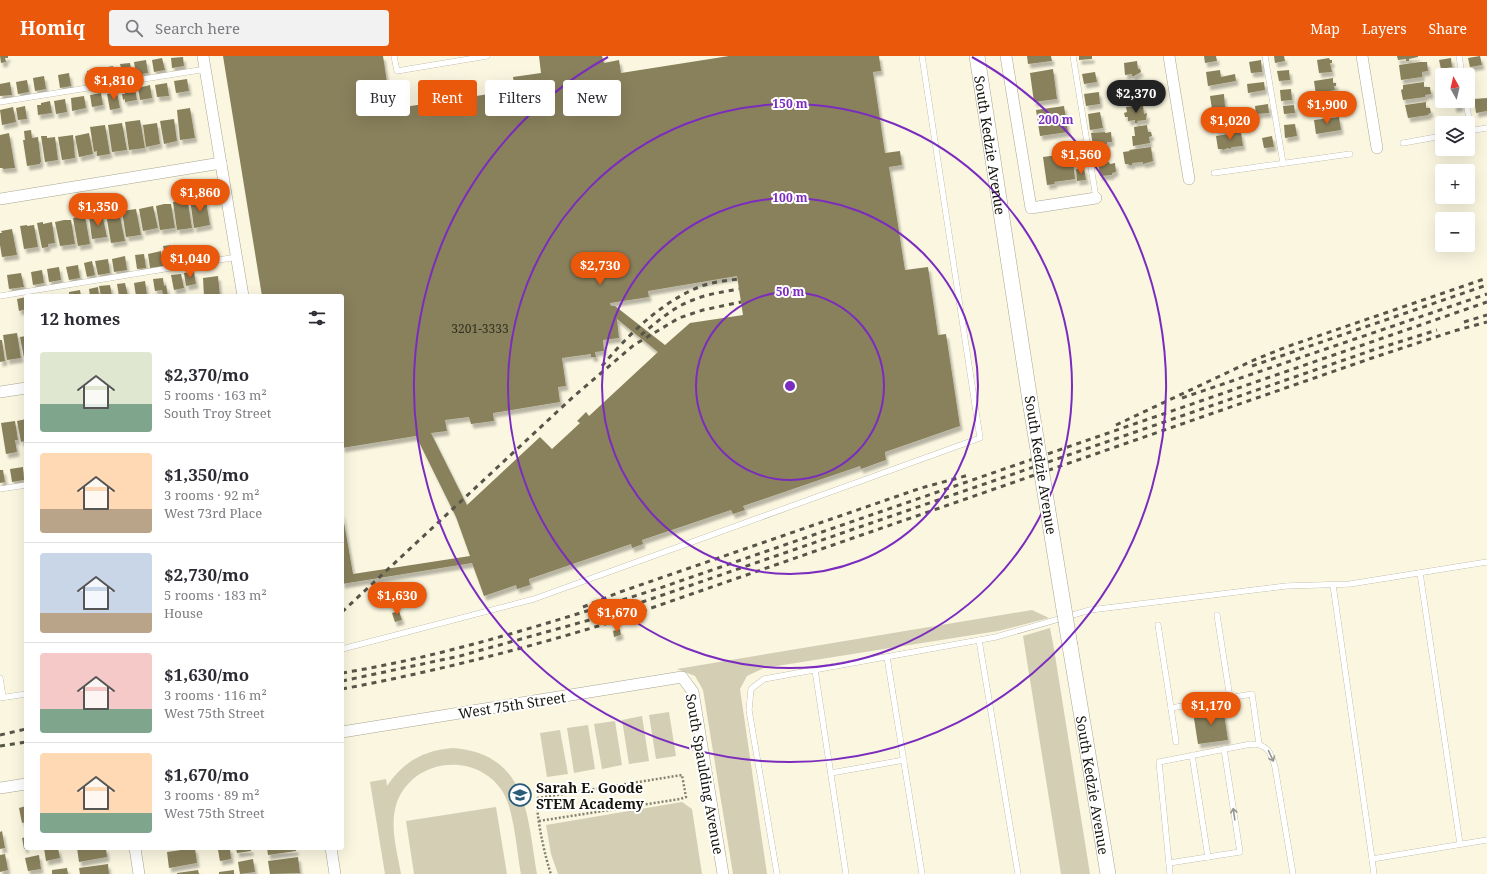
<!DOCTYPE html>
<meta charset="utf-8">
<style>
body{margin:0;font-family:"Noto Serif",serif;background:#f2f2f3;color:#2b2b33;height:100vh;display:flex;flex-direction:column;font-size:15px;white-space:nowrap}
*{box-sizing:border-box;margin:0}
p{font-size:13px;color:#7c7c81}
.icon{flex:none;width:22px;height:22px;fill:none;stroke:currentColor;stroke-width:2;stroke-linecap:round;stroke-linejoin:round}
.map{position:relative;flex:1;overflow:hidden}
.side{position:absolute;left:24px;top:238px;width:320px;height:556px;display:flex;flex-direction:column;background:#fff;border-radius:4px;box-shadow:0 4px 16px #0002}
.side>*{flex:none}
.guide{position:absolute;left:356px;top:24px;width:380px;height:36px;display:flex;gap:8px}
.needle{width:26px;rotate:352deg}
.controls{position:absolute;left:1435px;top:12px;display:grid;gap:8px}
.controls a{display:grid;place-items:center;width:40px;height:40px;border-radius:4px;background:#fff;box-shadow:0 4px 16px #0002;font-size:20px}
.price{position:absolute;translate:-50% -34px;padding:0 9px;border-radius:14px;background:#ea580c;color:#fff;font-size:13px;line-height:26px;filter:drop-shadow(0 1px 2px #0008)}
.price::after{content:'';position:absolute;left:50%;top:24px;width:12px;height:9px;margin-left:-6px;background:inherit;clip-path:polygon(0 0,100% 0,50% 100%)}
.price.current{background:#222;color:#fff}
ul{padding:0;list-style:none}
li{display:flex;align-items:center;gap:12px;height:100px;padding:0 16px}
li+li{border-top:1px solid #e1e1e2}
li span{display:grid;place-items:center;flex:none;width:112px;height:80px;border-radius:4px;color:#555}
li>.icon{margin-inline-start:auto}
span .icon{width:48px;height:48px;fill:#fffc;stroke-width:1}
li b{font-size:17px}
h2{display:flex;justify-content:space-between;align-items:center;height:48px;padding:0 16px;font-size:17px}
.pill{padding:0 14px;border-radius:4px;background:#fff;box-shadow:0 4px 16px #0002;font-size:14px;line-height:36px}
.pill.current{background:#ea580c;color:#fff}
header{display:flex;align-items:center;gap:24px;box-sizing:border-box;height:56px;padding:0 20px;background:#ea580c;color:#fff}
header strong{font-size:19px}
nav{display:flex;gap:22px;margin-inline-start:auto;font-size:14px}
.search{width:280px;height:36px;background:#f2f2f3;display:flex;align-items:center;gap:10px;box-sizing:border-box;padding:0 14px;border-radius:4px;color:#7c7c81;font-size:15px}
.map>svg:first-child{display:block}
</style>
<header>
<strong>Homiq</strong>
<div class="search"><svg class="icon" aria-label="search" viewBox="0 0 24 24"><circle cx="10" cy="10" r="6"/><path d="M15 15l6 6"/></svg>Search here</div>
<nav><a>Map</a><a>Layers</a><a>Share</a></nav>
</header>
<div class="map">
<svg width="1487" height="818" viewBox="0 0 1487 818">
<defs>
<filter id="shadow"><feDropShadow dx="2.5" dy="4.5" stdDeviation="1" flood-color="#0004"/></filter>
</defs>
<rect width="100%" height="100%" fill="#faf6e0"/>
<!-- green -->
<g fill="#d3ceb4">
<polygon points="1032,554 1049,562 998,575 764,612 747,620 740,633 767,818 733,818 703,634 695,620 677,613"/>
<polygon points="1050,572 1054,593 1090,818 1061,818 1023,580"/>
<polygon points="669,656 676,700 656,703 649,659"/>
<polygon points="642,660 649,705 629,708 622,664"/>
<polygon points="615,665 622,709 602,713 594,668"/>
<polygon points="588,669 595,713 574,717 567,672"/>
<polygon points="560,674 568,718 547,721 540,677"/>
<path d="M453,692c75,6 74,68 84,126h-16c-4,-22 -7,-62 -17,-80 -24,-42 -89,-38 -107,8 -8,23 0,49 4,72h-16l-15,-92 16,-3 1,7c16,-24 37,-36 66,-38z"/>
<polygon points="682,746 692,753 702,818 558,818 551,798 546,769"/>
<polygon points="496,751 507,818 414,818 406,765"/>
</g>
<!-- building -->
<g fill="#89815c" fill-rule="evenodd" filter="url(#shadow)">
<polygon points="0,0 8,0 8,2 5,2 6,6 1,7"/>
<path d="M223,0h160l8,53 124,-19 -2,-13 28,-4 -2,-17h63l2,7 15,-3 2,13 108,-17h150l2,15 -8,1 12,81 15,-2 2,14 -13,2 16,103 23,-3 10,68 8,-1 14,92 -75,26 1,8 -25,9 -1,-3 -117,40 2,4 -12,4 -2,-4 -89,30 1,4 -11,4 -1,-4 -102,35 1,6 -13,4 -1,-4 -32,11 -12,-33 -130,21v-73l11,63 117,-18 -14,-39 -40,-81 -74,12v-152h-80zM737,220l6,39 -53,8 -25,22 -50,-39h-4l-1,-3 39,-6 -1,-6zM617,263l41,33 -69,64 -3,-4 -9,9 3,2 -28,26 -12,-12 -73,68 -36,-72 16,-2 -2,-11 24,-3 2,7 23,-3 -1,-8 67,-11 -2,-15 8,-1 -4,-28 29,-4v3h5l-1,-5 9,-1 -1,-11 16,-2z"/>
<polygon points="1027,0 1051,0 1052,5 1028,8"/>
<polygon points="1079,0 1092,0 1092,3 1079,4"/>
<polygon points="1204,0 1216,0 1217,5 1205,7"/>
<polygon points="1274,0 1284,0 1285,5 1275,7"/>
<polygon points="1397,0 1418,0 1418,1 1409,3 1409,5 1406,5 1406,3 1398,4"/>
<polygon points="1480,0 1482,9 1470,11 1468,2"/>
<polygon points="183,1 184,10 172,12 171,2"/>
<polygon points="162,2 165,14 154,16 152,4"/>
<polygon points="1329,2 1330,4 1332,4 1332,7 1330,7 1332,16 1319,17 1317,4"/>
<polygon points="1451,2 1452,11 1441,13 1439,4"/>
<polygon points="146,4 148,17 136,19 134,6"/>
<polygon points="1261,4 1262,16 1251,17 1249,6"/>
<polygon points="1137,5 1138,13 1140,13 1141,16 1134,20 1132,20 1132,18 1125,19 1124,7"/>
<polygon points="1420,6 1427,6 1428,15 1422,16 1422,21 1401,24 1399,9"/>
<polygon points="130,7 132,18 123,20 120,8"/>
<polygon points="113,10 115,22 105,24 103,12"/>
<polygon points="1053,13 1057,43 1034,46 1030,17"/>
<polygon points="96,14 97,24 88,26 87,15"/>
<polygon points="1220,14 1221,21 1235,18 1236,25 1208,30 1206,16"/>
<polygon points="1289,14 1290,24 1279,25 1277,15"/>
<polygon points="1095,16 1097,26 1084,28 1082,18"/>
<polygon points="69,17 71,30 60,32 58,19"/>
<polygon points="44,20 46,33 35,35 33,22"/>
<polygon points="1333,22 1333,27 1336,27 1336,30 1334,30 1335,34 1323,36 1324,38 1316,39 1314,25"/>
<polygon points="187,23 189,35 176,37 174,25"/>
<polygon points="27,24 29,36 18,38 16,26"/>
<polygon points="10,26 12,39 0,40 0,28"/>
<polygon points="1264,26 1265,34 1248,37 1247,28"/>
<polygon points="1424,26 1424,31 1430,31 1431,38 1425,39 1425,41 1403,44 1401,34 1403,33 1403,29"/>
<polygon points="167,27 169,40 157,41 155,29"/>
<polygon points="1140,27 1141,32 1144,32 1145,36 1142,36 1143,42 1125,44 1123,30"/>
<polygon points="150,29 152,42 140,44 138,32"/>
<polygon points="135,33 137,44 125,46 125,43 123,44 122,38 125,38 124,35"/>
<polygon points="1291,33 1292,44 1281,45 1280,34"/>
<polygon points="117,36 120,52 110,54 107,38"/>
<polygon points="1099,36 1100,48 1086,50 1084,38"/>
<polygon points="101,37 103,49 92,51 90,39"/>
<polygon points="1224,38 1225,51 1212,53 1210,40"/>
<polygon points="84,40 86,52 72,55 71,42"/>
<polygon points="1336,41 1336,43 1338,43 1338,46 1336,46 1338,55 1325,57 1323,43"/>
<polygon points="1487,42 1487,55 1476,57 1474,43"/>
<polygon points="65,43 67,56 56,58 54,45"/>
<polygon points="50,45 52,57 38,59 37,49 41,49 41,47"/>
<polygon points="1453,45 1461,45 1461,51 1454,52"/>
<polygon points="1426,46 1426,52 1430,52 1431,57 1428,58 1429,59 1408,62 1405,49"/>
<polygon points="1268,48 1269,57 1256,58 1255,50"/>
<polygon points="1143,49 1144,58 1147,57 1146,64 1137,65 1138,67 1135,67 1135,64 1128,65 1128,61 1125,61 1124,57 1127,56 1126,51"/>
<polygon points="1294,49 1295,57 1284,58 1283,50"/>
<polygon points="25,50 27,63 18,64 16,52"/>
<polygon points="1064,50 1068,76 1040,80 1036,54"/>
<polygon points="13,51 16,66 2,69 0,54"/>
<polygon points="190,52 195,82 180,84 177,54"/>
<polygon points="1100,56 1103,72 1090,74 1088,58"/>
<polygon points="1230,58 1230,60 1235,59 1236,65 1231,65 1232,72 1223,75 1223,73 1216,74 1214,60"/>
<polygon points="1339,61 1341,74 1316,78 1314,64"/>
<polygon points="174,63 177,85 164,88 160,65"/>
<polygon points="140,64 145,92 129,94 125,66"/>
<polygon points="122,67 127,94 112,96 108,69"/>
<polygon points="157,67 160,88 146,91 143,69"/>
<polygon points="1295,68 1297,80 1285,82 1284,69"/>
<polygon points="105,69 110,98 97,100 97,95 94,96 90,71"/>
<polygon points="1147,69 1148,76 1151,76 1152,80 1149,81 1150,87 1133,90 1132,80 1135,80 1134,71"/>
<polygon points="31,74 32,82 38,81 41,106 40,106 40,108 27,110 23,84 25,84 24,75"/>
<polygon points="1105,76 1105,77 1111,76 1112,86 1107,86 1107,88 1093,90 1091,77"/>
<polygon points="1241,76 1243,90 1232,91 1230,93 1228,92 1223,94 1223,93 1218,93 1216,80"/>
<polygon points="9,77 15,112 3,113 3,112 0,112 0,79"/>
<polygon points="89,77 93,98 79,101 75,80"/>
<polygon points="73,79 75,102 62,104 58,81"/>
<polygon points="41,80 47,80 47,82 55,81 58,104 45,106"/>
<polygon points="1272,80 1274,91 1264,92 1262,82"/>
<polygon points="1151,91 1153,105 1143,108 1143,106 1132,107 1132,109 1129,109 1129,108 1125,108 1123,96 1130,95 1129,94"/>
<polygon points="1072,97 1075,123 1054,126 1055,128 1047,129 1043,101"/>
<polygon points="1109,106 1110,108 1115,107 1116,116 1112,117 1112,119 1100,120 1098,107"/>
<polygon points="1084,112 1086,124 1077,125 1076,113"/>
<polygon points="203,141 204,145 206,145 210,169 194,172 190,143"/>
<polygon points="185,144 186,147 188,147 192,172 177,174 173,146"/>
<polygon points="164,148 171,148 175,172 160,174 156,150"/>
<polygon points="153,150 158,172 143,175 139,153"/>
<polygon points="136,153 141,179 126,181 122,155"/>
<polygon points="119,156 125,185 111,187 106,158"/>
<polygon points="102,158 107,181 92,183 89,160"/>
<polygon points="85,160 90,188 78,190 73,162"/>
<polygon points="64,164 71,164 75,188 60,190 55,166"/>
<polygon points="43,166 43,168 52,166 55,187 48,188 48,191 42,192 37,167"/>
<polygon points="27,169 27,170 34,169 38,191 24,193 20,170"/>
<polygon points="12,173 17,199 2,201 0,189 0,177 2,177 1,175"/>
<polygon points="171,189 171,193 164,194 163,190"/>
<polygon points="189,191 192,205 182,206 180,193"/>
<polygon points="213,192 214,200 203,202 200,194"/>
<polygon points="176,193 178,205 166,207 164,196"/>
<polygon points="161,195 163,210 150,212 148,198"/>
<polygon points="144,198 146,212 137,213 135,199"/>
<polygon points="125,200 127,214 114,216 112,203"/>
<polygon points="108,203 110,217 98,219 95,205"/>
<polygon points="92,205 95,219 87,221 84,207"/>
<polygon points="78,209 80,222 69,224 66,211"/>
<polygon points="59,211 61,224 49,226 47,213"/>
<polygon points="42,214 44,227 33,229 31,216"/>
<polygon points="194,216 196,228 186,230 184,217"/>
<polygon points="21,217 24,231 9,233 7,219"/>
<polygon points="181,218 184,232 174,234 171,219"/>
<polygon points="218,220 220,240 204,240 203,222"/>
<polygon points="163,222 164,230 166,229 168,240 163,240 162,234 155,235 153,223"/>
<polygon points="145,225 147,239 136,240 134,227"/>
<polygon points="125,227 128,240 119,240 117,228"/>
<polygon points="110,229 112,240 101,240 99,230"/>
<polygon points="98,231 99,240 90,240 89,233"/>
<polygon points="80,234 81,240 69,240 69,236"/>
<polygon points="26,241 26,253 19,255 17,243"/>
<polygon points="17,277 21,302 7,304 3,279"/>
<polygon points="26,280 26,301 24,302 20,281"/>
<polygon points="0,284 2,284 5,305 0,306"/>
<polygon points="26,363 26,385 21,386 17,365"/>
<polygon points="15,365 18,384 15,384 17,396 6,398 1,367"/>
<polygon points="23,411 24,424 12,426 10,413"/>
<polygon points="0,414 3,414 5,426 0,427"/>
<polygon points="399,555 402,564 395,566 392,557"/>
<polygon points="620,573 621,579 614,581 613,575"/>
<polygon points="1223,651 1228,684 1198,688 1193,656"/>
<polygon points="26,750 26,766 22,767 19,752"/>
<polygon points="2,775 5,792 0,793 0,776"/>
<polygon points="26,781 26,793 24,793 22,782"/>
<polygon points="44,792 58,792 60,802 46,805"/>
<polygon points="77,792 106,792 107,801 79,806"/>
<polygon points="195,792 197,807 169,812 167,796"/>
<polygon points="230,792 231,803 220,805 218,794"/>
<polygon points="236,792 251,792 251,795 237,797"/>
<polygon points="267,792 296,792 296,795 268,799"/>
<polygon points="5,798 8,814 0,816 0,799"/>
<polygon points="39,799 41,813 28,815 25,802"/>
<polygon points="298,801 300,817 270,818 268,805"/>
<polygon points="253,803 255,816 240,818 238,806"/>
<polygon points="108,808 109,818 80,818 79,812"/>
<polygon points="67,812 68,818 52,818 52,814"/>
<polygon points="198,814 199,818 177,818 177,817"/>
<polygon points="234,814 234,818 219,818 219,816"/>
</g>
<g fill="none" stroke-linecap="round" stroke-linejoin="round">
<!-- service casing -->
<g stroke="#a8a591" stroke-width="6">
<g id="service">
<polyline points="394,0 397,15 487,0"/>
<polyline points="1073,0 1096,142"/>
<polyline points="1265,0 1283,107"/>
<polyline points="1459,0 1462,19"/>
<polyline points="1466,45 1471,75"/>
<polyline points="0,46 206,13"/>
<polyline points="1468,75 1487,72"/>
<polyline points="1403,87 1442,80"/>
<polyline points="1214,117 1350,98"/>
<polyline points="0,240 237,201"/>
<polyline points="0,433 26,429"/>
<polyline points="1420,517 1460,788"/>
<polyline points="1333,529 1372,803 1487,784"/>
<polyline points="1217,559 1230,642"/>
<polyline points="1158,569 1171,652 1252,638 1259,688"/>
<polyline points="979,584 1018,818"/>
<polyline points="342,593 534,543 980,382 922,0"/>
<polyline points="887,601 922,818"/>
<polyline points="815,614 846,818"/>
<polyline points="0,622 3,641"/>
<polyline points="0,642 26,638"/>
<polyline points="1171,652 1176,686"/>
<polyline points="1192,699 1208,801"/>
<polyline points="831,717 904,704"/>
<polyline points="1372,803 1374,818"/>
<polyline points="1169,807 1240,796 1224,693"/>
<polyline points="777,818 749,654 751,633 764,623 996,581 1090,554 1286,530 1350,528 1487,506"/>
<path d="M1170,818l-11,-112 92,-18c17,0 20,9 24,23l18,107"/>
</g>
</g>
<!-- minor casing -->
<g stroke="#a8a591" stroke-width="12">
<g id="minor">
<polyline points="203,0 243,240"/>
<polyline points="1006,0 1031,152 1096,142"/>
<polyline points="1169,0 1189,123"/>
<polyline points="1362,0 1377,92"/>
<polyline points="0,143 221,107"/>
<polyline points="0,336 26,332"/>
<polyline points="342,676 682,621 693,636 723,818"/>
<polyline points="0,732 26,728"/>
<polyline points="135,792 139,818"/>
<polyline points="331,792 335,818"/>
</g>
</g>
<!-- secondary casing -->
<g stroke="#a8a591" stroke-width="16">
<g id="secondary">
<path id="s1" d="M977,0l54,351"/>
<path id="s2" d="M1070,590l38,228"/>
</g>
</g>
<!-- path -->
<path stroke="#838072" stroke-width="2.5" stroke-dasharray="2 2" stroke-linecap="butt" d="M539,765l141,-22 6,-2 -4,-22 -144,23c-4,11 8,63 13,76"/>
<!-- service -->
<use href="#service" stroke="#fff" stroke-width="5.5"/>
<!-- minor -->
<use href="#minor" stroke="#fff" stroke-width="11"/>
<!-- secondary -->
<use href="#secondary" stroke="#fff" stroke-width="15"/>
<!-- rail -->
<g stroke="#575549" stroke-width="3" stroke-dasharray="5 5" stroke-linecap="butt">
<polyline points="1464,266 1487,259"/>
<path d="M641,279c16,-13 32,-28 52,-35 14,-6 30,-8 46,-11"/>
<path d="M602,310c26,-31 58,-63 97,-79 12,-5 26,-6 39,-8"/>
<polyline points="1252,310 1487,229"/>
<polyline points="1182,342 1487,238"/>
<polyline points="1116,369 1254,304 1286,291 1487,222"/>
<polyline points="583,551 620,536 921,432 969,419"/>
<polyline points="342,556 573,341 634,289 679,262 703,254 741,246"/>
<path d="M342,617c109,-18 213,-52 318,-85l827,-286"/>
<polyline points="342,625 460,600 593,563 1370,295 1437,274"/>
<path d="M342,633c90,-17 178,-39 266,-66l764,-265 82,-27 33,-9"/>
<polyline points="0,679 26,673"/>
<polyline points="0,690 26,686"/>
</g>
<!-- secondary-bridge casing -->
<g stroke="#a8a591" stroke-width="16" stroke-linecap="butt">
<polyline id="secondary-bridge" points="1031,351 1070,590"/>
</g>
<!-- secondary-bridge -->
<use href="#secondary-bridge" stroke="#fff" stroke-width="15"/>
</g>
<!-- one-way arrows -->
<defs><path id="oneway-shaft" d="M-6 0H5M1.5-3L5.5 0L1.5 3" fill="none" stroke-width="1.6" stroke-linecap="round" stroke-linejoin="round"/></defs>
<g stroke="#969692">
<use href="#oneway-shaft" transform="translate(1271 700) rotate(65)"/>
<use href="#oneway-shaft" transform="translate(1234 758) rotate(-98)"/>
</g>
<!-- distance rings -->
<g fill="none" stroke="#7b2cbf" stroke-width="2">
<circle cx="790" cy="330" r="94"/>
<circle cx="790" cy="330" r="188"/>
<circle cx="790" cy="330" r="282"/>
<path d="M972 1A376 376 0 1 1 608 1"/>
</g>
<!-- icons -->
<defs>
<g id="school-ring" transform="scale(1.15)"><circle r="9.5" fill="#fff" stroke="#295c79" stroke-width="1.5"/><path d="M0-5L7-2L0 1L-7-2ZM-4 1L0 2.5L4 1V4Q0 6-4 4Z" fill="#295c79"/></g>
</defs>
<g fill-rule="evenodd">
<use href="#school-ring" x="520" y="739"/>
</g>
<g text-anchor="middle" dominant-baseline="central" stroke-width="4" stroke-linejoin="round" paint-order="stroke">
<!-- number labels -->
<g font-size="12" fill="#333021">
<text x="480" y="272">3201-3333</text>
</g>
<!-- street labels -->
<g font-size="14" fill="#16150d" stroke="#fff">
<text stroke="none"><textPath href="#s1" startOffset="90">South Kedzie Avenue</textPath></text>
<text transform="translate(1041 409) rotate(81)">South Kedzie Avenue</text>
<text transform="translate(512 649) rotate(-9)">West 75th Street</text>
<text transform="translate(705 718) rotate(80)">South Spaulding Avenue</text>
<text stroke="none"><textPath href="#s2" startOffset="141">South Kedzie Avenue</textPath></text>
</g>
<!-- poi labels -->
<g font-size="14" font-weight="bold" fill="#16150d" stroke="#fff" text-anchor="start">
<text x="536" y="731">Sarah E. Goode<tspan x="536" dy="16">STEM Academy</tspan></text>
</g>
</g>
<circle cx="790" cy="330" r="6" fill="#7b2cbf" stroke="#fff" stroke-width="2"/>
<g font-size="12" text-anchor="middle" font-weight="bold" fill="#7b2cbf" stroke="#fff" stroke-width="4" stroke-linejoin="round" paint-order="stroke">
<text x="790" y="52">150 m</text>
<text x="1056" y="68">200 m</text>
<text x="790" y="146">100 m</text>
<text x="790" y="240">50 m</text>
</g>
</svg>
<div class="controls">
<a><svg class="needle" viewBox="-14 -14 28 28"><path d="M0-13l5 13h-10z" fill="#e53935"/><path d="M0 13l5-13h-10z" fill="#7c7c81"/></svg></a>
<a><svg class="icon" aria-label="layers" viewBox="0 0 24 24"><path d="M12 4l9 5-9 5-9-5zM3 14l9 5 9-5"/></svg></a>
<a>+</a>
<a>−</a>
</div>
<b class="price" style="left:114px;top:45px">$1,810</b>
<b class="price current" style="left:1136px;top:58px">$2,370</b>
<b class="price" style="left:1327px;top:69px">$1,900</b>
<b class="price" style="left:1230px;top:85px">$1,020</b>
<b class="price" style="left:1081px;top:119px">$1,560</b>
<b class="price" style="left:200px;top:157px">$1,860</b>
<b class="price" style="left:98px;top:171px">$1,350</b>
<b class="price" style="left:190px;top:223px">$1,040</b>
<b class="price" style="left:600px;top:230px">$2,730</b>
<b class="price" style="left:397px;top:560px">$1,630</b>
<b class="price" style="left:617px;top:577px">$1,670</b>
<b class="price" style="left:1211px;top:670px">$1,170</b>
<div class="guide">
<a class="pill">Buy</a>
<a class="pill current">Rent</a>
<a class="pill">Filters</a>
<a class="pill">New</a>
</div>
<section class="side">
<h2>12 homes<svg class="icon" aria-label="filters" viewBox="0 0 24 24"><path d="M4 7h16M4 17h16"/><circle cx="9" cy="7" r="2"/><circle cx="15" cy="17" r="2"/></svg></h2>
<ul>
<li><span style="background:linear-gradient(#dfe7d0 65%,#7fa58c 0)"><svg class="icon" aria-label="home" viewBox="0 0 24 24"><path d="M3 11l9-7 9 7M6 9v11h12V9"/></svg></span><div><b>$2,370/mo</b><p>5 rooms · 163 m²</p><p>South Troy Street</p></div></li>
<li><span style="background:linear-gradient(#ffd9b3 70%,#b9a48a 0)"><svg class="icon" aria-label="home" viewBox="0 0 24 24"><path d="M3 11l9-7 9 7M6 9v11h12V9"/></svg></span><div><b>$1,350/mo</b><p>3 rooms · 92 m²</p><p>West 73rd Place</p></div></li>
<li><span style="background:linear-gradient(#c9d6e8 75%,#b9a48a 0)"><svg class="icon" aria-label="home" viewBox="0 0 24 24"><path d="M3 11l9-7 9 7M6 9v11h12V9"/></svg></span><div><b>$2,730/mo</b><p>5 rooms · 183 m²</p><p>House</p></div></li>
<li><span style="background:linear-gradient(#f6c9c9 70%,#7fa58c 0)"><svg class="icon" aria-label="home" viewBox="0 0 24 24"><path d="M3 11l9-7 9 7M6 9v11h12V9"/></svg></span><div><b>$1,630/mo</b><p>3 rooms · 116 m²</p><p>West 75th Street</p></div></li>
<li><span style="background:linear-gradient(#ffd9b3 75%,#7fa58c 0)"><svg class="icon" aria-label="home" viewBox="0 0 24 24"><path d="M3 11l9-7 9 7M6 9v11h12V9"/></svg></span><div><b>$1,670/mo</b><p>3 rooms · 89 m²</p><p>West 75th Street</p></div></li>
</ul>
</section>
</div>
